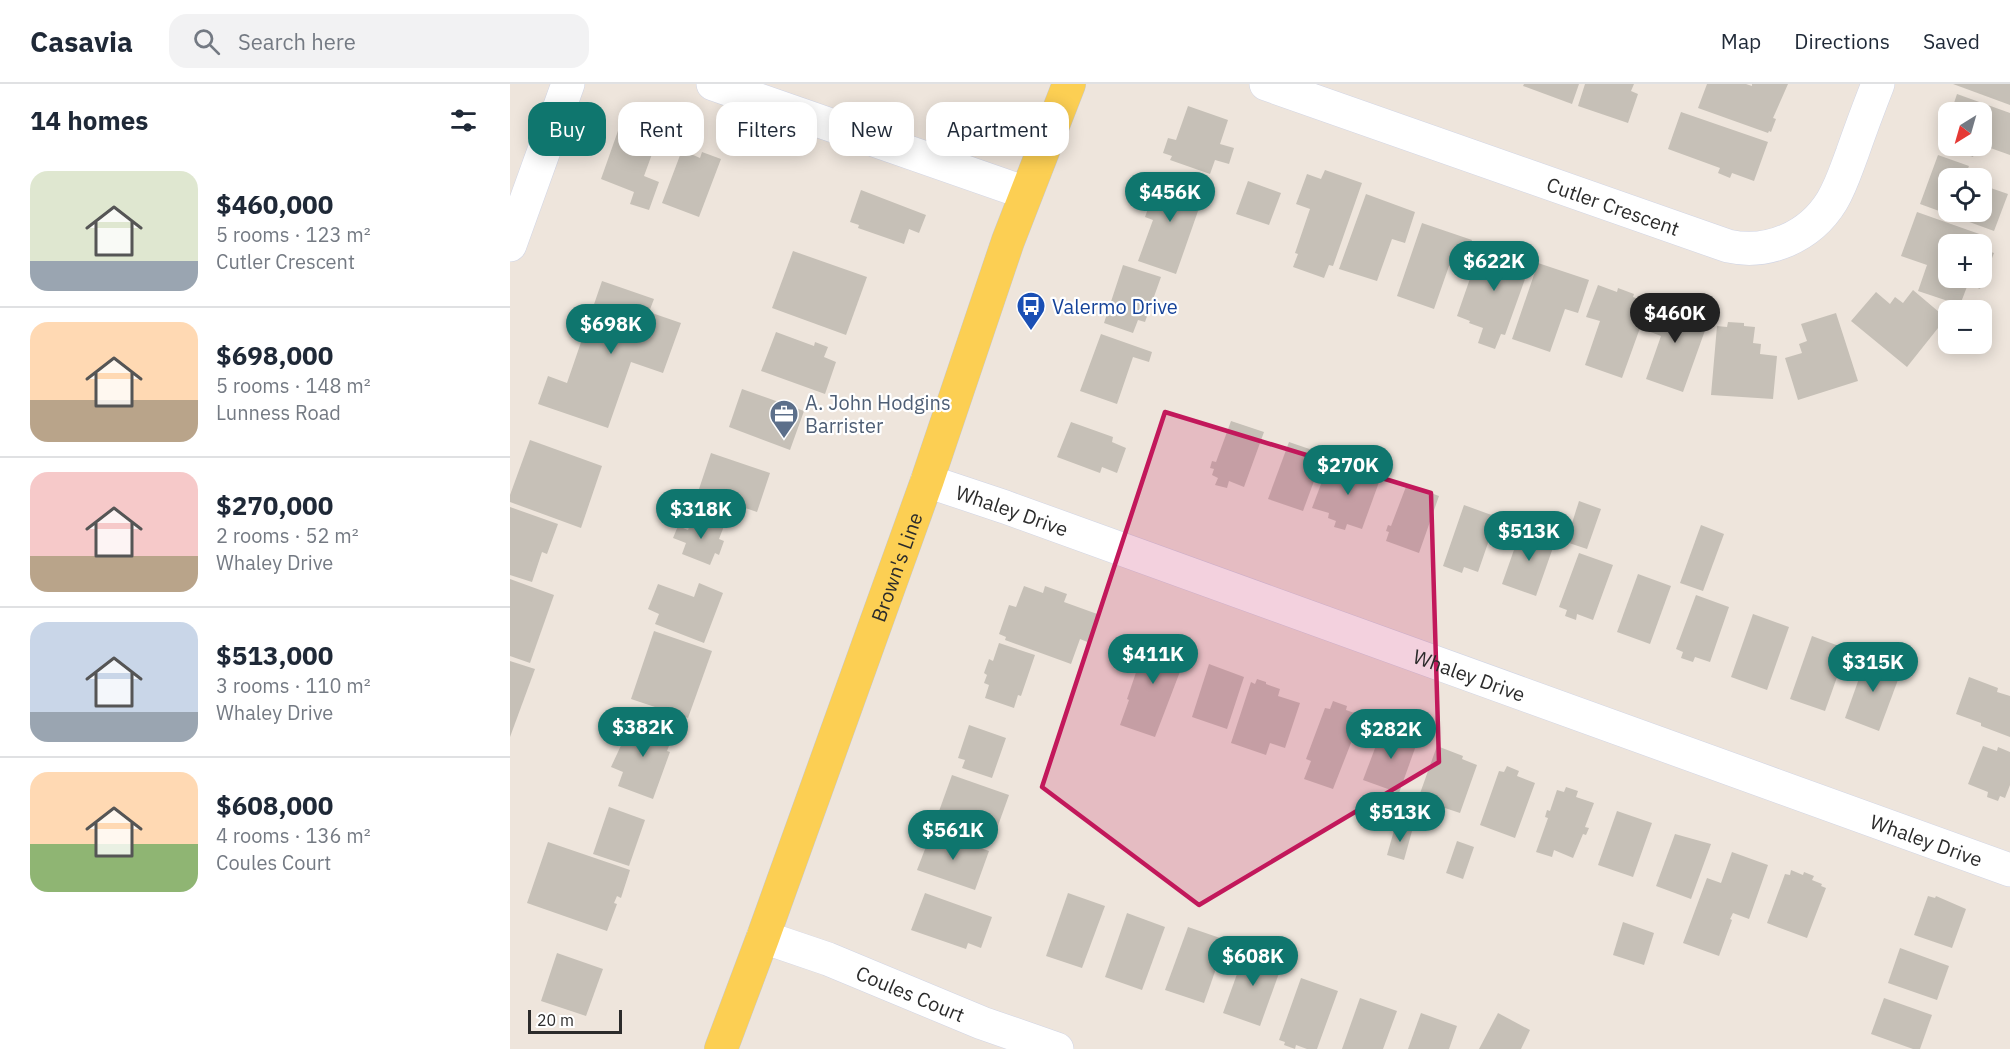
<!DOCTYPE html>
<meta charset="utf-8">
<style>
body{margin:0;font-family:"IBM Plex Sans",sans-serif;background:#f2f2f3;color:#1f2937;height:100vh;display:flex;flex-direction:column;font-size:22px;white-space:nowrap}
*{box-sizing:border-box;margin:0}
p{font-size:20px;color:#747a83}
.icon{flex:none;width:33px;height:33px;fill:none;stroke:currentColor;stroke-width:2;stroke-linecap:round;stroke-linejoin:round}
.map{position:relative;flex:1;overflow:hidden}
.sheet{display:flex;flex-direction:column;background:#fff;width:510px}
.sheet>*{flex:none}
.banner{position:absolute;left:18px;top:18px;width:570px;height:54px;display:flex;gap:12px}
.needle{width:39px;rotate:217deg}
.buttons{position:absolute;left:1428px;top:18px;display:grid;gap:12px}
.buttons a{display:grid;place-items:center;width:54px;height:54px;border-radius:12px;background:#fff;box-shadow:0 3px 15px #0003;font-size:30px}
.scale{position:absolute;left:18px;bottom:15px;width:94px;box-sizing:border-box;padding-left:6px;border:3px solid #2b2b2b;border-top:0;font-size:16px;line-height:21px;white-space:nowrap;color:#2b2b2b;-webkit-text-stroke:4px #fff;paint-order:stroke}
.price{position:absolute;translate:-50% -51px;padding:0 14px;border-radius:21px;background:#0f766e;color:#fff;font-size:20px;line-height:39px;filter:drop-shadow(0 2px 3px #0008)}
.price::after{content:'';position:absolute;left:50%;top:36px;width:18px;height:14px;margin-left:-9px;background:inherit;clip-path:polygon(0 0,100% 0,50% 100%)}
.price.current{background:#222;color:#fff}
ul{padding:0;list-style:none}
li{display:flex;align-items:center;gap:18px;height:150px;padding:0 30px}
li+li{border-top:2px solid #e0e1e3}
li span{display:grid;place-items:center;flex:none;width:168px;height:120px;border-radius:18px;color:#555}
li>.icon{margin-inline-start:auto}
span .icon{width:72px;height:72px;fill:#fffc;stroke-width:1}
li b{font-size:26px}
h2{display:flex;justify-content:space-between;align-items:center;height:72px;padding:0 30px;font-size:26px}
.tag{padding:0 21px;border-radius:18px;background:#fff;box-shadow:0 3px 15px #0003;font-size:21px;line-height:54px}
.tag.current{background:#0f766e;color:#fff}
header{display:flex;align-items:center;gap:36px;box-sizing:border-box;height:84px;padding:0 30px;background:#fff;border-bottom:2px solid #e0e1e3}
header strong{font-size:28px}
nav{display:flex;gap:33px;margin-inline-start:auto;font-size:21px}
.search{width:420px;height:54px;background:#f2f2f3;display:flex;align-items:center;gap:15px;box-sizing:border-box;padding:0 21px;border-radius:18px;color:#747a83;font-size:22px}
main{display:flex;flex:1;min-height:0}
.map>svg:first-child{display:block}
</style>
<header>
<strong>Casavia</strong>
<div class="search"><svg class="icon" aria-label="search" viewBox="0 0 24 24"><circle cx="10" cy="10" r="6"/><path d="M15 15l6 6"/></svg>Search here</div>
<nav><a>Map</a><a>Directions</a><a>Saved</a></nav>
</header>
<main>
<section class="sheet">
<h2>14 homes<svg class="icon" aria-label="filters" viewBox="0 0 24 24"><path d="M4 7h16M4 17h16"/><circle cx="9" cy="7" r="2"/><circle cx="15" cy="17" r="2"/></svg></h2>
<ul>
<li><span style="background:linear-gradient(#dfe7d0 75%,#9aa5b1 0)"><svg class="icon" aria-label="home" viewBox="0 0 24 24"><path d="M3 11l9-7 9 7M6 9v11h12V9"/></svg></span><div><b>$460,000</b><p>5 rooms · 123 m²</p><p>Cutler Crescent</p></div></li>
<li><span style="background:linear-gradient(#ffd9b3 65%,#b9a48a 0)"><svg class="icon" aria-label="home" viewBox="0 0 24 24"><path d="M3 11l9-7 9 7M6 9v11h12V9"/></svg></span><div><b>$698,000</b><p>5 rooms · 148 m²</p><p>Lunness Road</p></div></li>
<li><span style="background:linear-gradient(#f6c9c9 70%,#b9a48a 0)"><svg class="icon" aria-label="home" viewBox="0 0 24 24"><path d="M3 11l9-7 9 7M6 9v11h12V9"/></svg></span><div><b>$270,000</b><p>2 rooms · 52 m²</p><p>Whaley Drive</p></div></li>
<li><span style="background:linear-gradient(#c9d6e8 75%,#9aa5b1 0)"><svg class="icon" aria-label="home" viewBox="0 0 24 24"><path d="M3 11l9-7 9 7M6 9v11h12V9"/></svg></span><div><b>$513,000</b><p>3 rooms · 110 m²</p><p>Whaley Drive</p></div></li>
<li><span style="background:linear-gradient(#ffd9b3 60%,#8fb573 0)"><svg class="icon" aria-label="home" viewBox="0 0 24 24"><path d="M3 11l9-7 9 7M6 9v11h12V9"/></svg></span><div><b>$608,000</b><p>4 rooms · 136 m²</p><p>Coules Court</p></div></li>
</ul>
</section>
<div class="map">
<svg width="1500" height="965" viewBox="0 0 1500 965">
<rect width="100%" height="100%" fill="#eee5dc"/>
<!-- building -->
<g fill="#c6c0b7">
<polygon points="1014,0 1069,0 1062,20 1013,2"/>
<polygon points="1075,0 1124,0 1121,7 1128,10 1118,39 1068,22"/>
<polygon points="1197,0 1236,0 1242,2 1242,0 1278,0 1263,34 1266,35 1261,48 1259,47 1258,49 1188,24"/>
<polygon points="1443,0 1500,0 1500,21"/>
<polygon points="1447,10 1500,29 1500,71 1472,61 1472,28 1441,28"/>
<polygon points="678,22 718,36 710,60 724,64 719,80 705,76 700,90 660,76 662,72 653,69 658,54 666,56"/>
<polygon points="1171,28 1258,58 1244,97 1222,89 1220,94 1208,89 1210,84 1158,65"/>
<polygon points="1438,37 1438,62 1467,62 1463,73 1430,61"/>
<polygon points="109,44 128,51 131,45 149,51 134,92 149,98 139,126 120,120 124,108 91,95"/>
<polygon points="172,66 190,74 192,68 211,75 189,133 152,119"/>
<polygon points="1428,71 1459,82 1454,94 1438,94 1438,128 1472,128 1472,101 1498,110 1484,147 1410,120"/>
<polygon points="815,86 852,99 823,182 819,181 814,194 783,183 788,170 785,169 800,125 786,120 797,90 811,95"/>
<polygon points="650,91 695,107 666,190 628,177 643,136 635,133"/>
<polygon points="738,97 771,109 759,141 726,130"/>
<polygon points="351,106 416,131 409,149 399,145 394,160 348,144 349,141 340,138"/>
<polygon points="856,110 905,128 895,159 882,155 867,197 829,185"/>
<polygon points="1407,128 1475,152 1472,160 1438,160 1438,194 1472,194 1472,165 1484,169 1470,205 1458,200 1450,221 1408,207 1417,181 1391,172"/>
<polygon points="912,139 962,156 951,187 939,182 924,225 887,212"/>
<polygon points="972,160 1005,172 1008,164 1024,170 995,251 991,250 985,265 968,259 973,244 959,239 960,237 947,232"/>
<polygon points="283,167 357,193 336,251 262,224"/>
<polygon points="1028,179 1079,196 1068,229 1055,225 1040,268 1002,255"/>
<polygon points="613,181 651,193 635,238 628,236 623,249 594,239"/>
<polygon points="92,197 144,215 139,228 171,239 153,289 121,278 98,344 28,320 38,292 57,299"/>
<polygon points="1088,201 1107,208 1108,204 1124,210 1123,213 1139,219 1112,294 1075,281 1090,237 1076,233"/>
<polygon points="1403,206 1436,234 1397,283 1341,237 1366,208 1380,220 1385,213 1393,219"/>
<polygon points="1148,217 1162,221 1162,219 1190,228 1188,235 1198,238 1173,308 1136,295 1151,252 1138,247"/>
<polygon points="1326,229 1348,297 1288,316 1275,274 1292,269 1289,260 1297,257 1291,240"/>
<polygon points="1218,238 1234,239 1234,242 1245,243 1243,259 1251,260 1250,270 1267,272 1263,315 1201,311 1207,242 1217,243"/>
<polygon points="266,248 304,262 305,258 318,263 314,273 326,278 315,310 251,287"/>
<polygon points="591,250 642,268 639,278 623,273 607,320 570,307"/>
<polygon points="232,305 294,327 280,366 219,343"/>
<polygon points="721,337 754,348 734,403 719,397 717,404 705,401 708,394 702,391 704,385 700,384 702,377 706,378"/>
<polygon points="561,338 603,353 602,358 616,364 607,389 592,383 590,389 547,373"/>
<polygon points="20,356 92,382 71,444 0,418 0,411"/>
<polygon points="779,358 814,370 793,427 758,415"/>
<polygon points="201,369 260,389 247,428 188,408"/>
<polygon points="837,378 872,390 852,445 837,440 835,446 824,443 826,437 818,434 819,429 802,424 814,392 830,398"/>
<polygon points="897,400 929,412 909,469 876,457 879,448 876,447 878,441 881,442"/>
<polygon points="1069,417 1091,425 1077,465 1056,458"/>
<polygon points="954,421 987,433 968,488 954,483 952,489 933,482"/>
<polygon points="0,423 48,440 37,470 32,468 22,498 0,491"/>
<polygon points="184,431 214,442 209,455 214,457 209,471 205,469 200,481 172,470 176,459 163,454 168,442 178,446"/>
<polygon points="1191,441 1214,450 1193,507 1170,499"/>
<polygon points="1012,443 1046,455 1026,512 992,500"/>
<polygon points="1069,469 1103,481 1083,536 1067,530 1066,536 1055,532 1057,526 1049,523"/>
<polygon points="1128,490 1161,502 1140,560 1107,548"/>
<polygon points="0,495 44,511 20,579 0,572"/>
<polygon points="189,499 213,509 194,559 145,540 149,530 138,525 148,500 184,513"/>
<polygon points="514,502 533,509 535,502 557,510 554,518 590,531 580,559 570,555 561,580 495,556 496,553 489,550 499,521 506,523"/>
<polygon points="1186,511 1219,523 1200,578 1185,573 1183,578 1171,574 1173,568 1166,565"/>
<polygon points="1243,530 1279,543 1257,606 1221,593"/>
<polygon points="144,547 202,567 178,634 121,615"/>
<polygon points="639,550 679,564 645,653 610,641 619,616 617,615"/>
<polygon points="1302,552 1337,565 1315,627 1280,615"/>
<polygon points="489,559 525,571 511,612 508,611 504,624 475,614 479,601 474,599 477,591 474,589 479,575 483,577"/>
<polygon points="1357,572 1392,585 1369,647 1335,634"/>
<polygon points="0,577 25,585 0,653"/>
<polygon points="699,580 734,593 717,645 682,633"/>
<polygon points="1459,593 1488,604 1487,608 1500,612 1500,653 1471,642 1471,639 1446,630"/>
<polygon points="747,595 756,598 756,600 770,605 768,612 790,619 775,664 760,659 756,671 721,659 741,598 745,600"/>
<polygon points="823,617 837,622 836,626 850,631 848,635 850,636 823,705 794,695 801,677 796,675 815,624 820,625"/>
<polygon points="125,634 164,649 157,667 160,668 143,715 108,702 113,688 101,683 114,655 117,656"/>
<polygon points="459,641 496,654 482,694 452,684 455,676 448,674"/>
<polygon points="873,643 908,656 889,709 853,696"/>
<polygon points="927,662 953,672 952,675 967,681 950,729 908,715"/>
<polygon points="1473,662 1487,667 1488,663 1500,668 1500,701 1495,714 1490,712 1488,717 1477,713 1478,708 1458,700"/>
<polygon points="997,682 1009,687 1007,692 1025,699 1005,754 970,741 989,687 994,688"/>
<polygon points="442,691 499,711 485,750 428,730"/>
<polygon points="1056,703 1068,707 1066,713 1084,719 1075,743 1079,744 1076,751 1073,750 1063,774 1044,766 1042,773 1026,768 1038,734 1035,733 1037,726 1040,727 1047,706 1054,708"/>
<polygon points="99,723 135,736 119,782 83,770"/>
<polygon points="1107,727 1142,739 1123,793 1088,781"/>
<polygon points="885,743 902,747 894,776 877,771"/>
<polygon points="422,747 479,767 465,806 407,786"/>
<polygon points="1165,750 1201,760 1181,815 1146,802"/>
<polygon points="947,757 964,763 953,795 936,789"/>
<polygon points="38,758 120,786 111,814 107,812 104,819 107,820 97,847 17,819"/>
<polygon points="1222,768 1258,781 1239,835 1223,829 1220,835 1222,836 1209,872 1173,859 1197,794 1211,799"/>
<polygon points="1281,786 1293,791 1294,788 1304,792 1302,796 1312,800 1311,802 1316,804 1297,854 1257,839 1275,790 1280,791"/>
<polygon points="415,809 482,833 471,864 458,859 456,865 401,846"/>
<polygon points="558,809 595,822 572,884 536,872"/>
<polygon points="1418,812 1425,814 1426,812 1456,825 1442,864 1404,851"/>
<polygon points="617,829 655,843 632,906 595,893"/>
<polygon points="1113,838 1144,849 1134,881 1103,871"/>
<polygon points="678,843 716,856 694,919 655,906"/>
<polygon points="1390,864 1439,882 1427,916 1378,899"/>
<polygon points="736,865 773,878 750,942 713,929"/>
<polygon points="47,869 93,885 76,932 31,917"/>
<polygon points="791,894 828,907 807,965 797,965 786,961 785,965 774,961 775,958 769,956"/>
<polygon points="850,914 887,927 873,965 832,965"/>
<polygon points="1374,914 1422,931 1410,965 1403,965 1361,950"/>
<polygon points="911,929 947,942 939,965 898,965"/>
<polygon points="988,929 1020,946 1011,965 969,965"/>
</g>
<g fill="none" stroke-linecap="round" stroke-linejoin="round">
<!-- street casing -->
<g stroke="#d1d5e5" stroke-width="34">
<g id="street">
<polyline points="203,0 516,109"/>
<path id="s1" d="M756,0l462,162c40,9 82,-9 104,-45 9,-15 14,-31 20,-47 8,-23 17,-47 26,-70"/>
<polyline points="0,161 58,0"/>
<path id="s2" d="M417,397l78,26 1005,363"/>
<path id="s3" d="M253,853l65,22 154,64 75,26"/>
</g>
</g>
<!-- primary casing -->
<g stroke="#c8c8c8" stroke-width="34">
<g id="primary">
<path id="s4" d="M211,965l42,-112 164,-456 81,-240 61,-157"/>
</g>
</g>
<!-- street -->
<use href="#street" stroke="#fff" stroke-width="33"/>
<!-- primary -->
<use href="#primary" stroke="#fccf53" stroke-width="33"/>
</g>
<!-- marked area -->
<path fill="#c2185b" fill-opacity="0.2" stroke="#c2185b" stroke-width="4.5" stroke-linejoin="round" d="M655,328l266,81 8,269 -240,143 -157,-118z"/>
<!-- icons -->
<defs>
<g id="bus-pin" transform="scale(1.5)"><path d="M0 17L-7.5 6A9.5 9.5 0 1 1 7.5 6Z" fill="#1a4fb4" stroke="#fff"/><path d="M-5-6H5V4H4V6H2V4H-2V6H-4V4H-5ZM-3.5-4V0h7V-4ZM-3.5 1.2v1.5H-2V1.2ZM2 1.2v1.5H3.5V1.2Z" fill="#fff"/></g>
<g id="office-pin" transform="scale(1.5)"><path d="M0 17L-7.5 6A9.5 9.5 0 1 1 7.5 6Z" fill="#5c6f8a" stroke="#fff"/><path d="M-6-3h4V-5.5h4V-3h4V5H-6ZM-1-4.5V-3h2v-1.5ZM-6 0V1H6V0Z" fill="#fff"/></g>
</defs>
<g fill-rule="evenodd">
<use href="#bus-pin" x="521" y="222"/>
<use href="#office-pin" x="274" y="330"/>
</g>
<g text-anchor="middle" dominant-baseline="central" stroke-width="4.5" stroke-linejoin="round" paint-order="stroke">
<!-- street labels -->
<g font-size="20" fill="#2b2b2b" stroke="#fff">
<text stroke="none"><textPath href="#s1" startOffset="368">Cutler Crescent</textPath></text>
<text stroke="none"><textPath href="#s2" startOffset="90">Whaley Drive</textPath></text>
<text stroke="none"><textPath href="#s4" startOffset="513">Brown's Line</textPath></text>
<text stroke="none"><textPath href="#s2" startOffset="576">Whaley Drive</textPath></text>
<text stroke="none"><textPath href="#s2" startOffset="1062">Whaley Drive</textPath></text>
<text stroke="none"><textPath href="#s3" startOffset="158">Coules Court</textPath></text>
</g>
<!-- transit labels -->
<g font-size="20" fill="#164399" stroke="#fff" text-anchor="start">
<text x="542" y="222">Valermo Drive</text>
</g>
<!-- service labels -->
<g font-size="20" fill="#4e5e75" stroke="#fff" text-anchor="start">
<text x="295" y="318">A. John Hodgins<tspan x="295" dy="23">Barrister</tspan></text>
</g>
</g>
</svg>
<div class="buttons">
<a><svg class="needle" viewBox="-14 -14 28 28"><path d="M0-13l5 13h-10z" fill="#e53935"/><path d="M0 13l5-13h-10z" fill="#747a83"/></svg></a>
<a><svg class="icon" aria-label="locate" viewBox="0 0 24 24"><circle cx="12" cy="12" r="6"/><path d="M12 2v4M12 18v4M2 12h4M18 12h4"/></svg></a>
<a>+</a>
<a>−</a>
</div>
<div class="scale">20 m</div>
<b class="price" style="left:660px;top:139px">$456K</b>
<b class="price" style="left:984px;top:208px">$622K</b>
<b class="price current" style="left:1165px;top:260px">$460K</b>
<b class="price" style="left:101px;top:271px">$698K</b>
<b class="price" style="left:838px;top:412px">$270K</b>
<b class="price" style="left:191px;top:456px">$318K</b>
<b class="price" style="left:1019px;top:478px">$513K</b>
<b class="price" style="left:643px;top:601px">$411K</b>
<b class="price" style="left:1363px;top:609px">$315K</b>
<b class="price" style="left:133px;top:674px">$382K</b>
<b class="price" style="left:881px;top:676px">$282K</b>
<b class="price" style="left:890px;top:759px">$513K</b>
<b class="price" style="left:443px;top:777px">$561K</b>
<b class="price" style="left:743px;top:903px">$608K</b>
<div class="banner">
<a class="tag current">Buy</a>
<a class="tag">Rent</a>
<a class="tag">Filters</a>
<a class="tag">New</a>
<a class="tag">Apartment</a>
</div>
</div>
</main>
